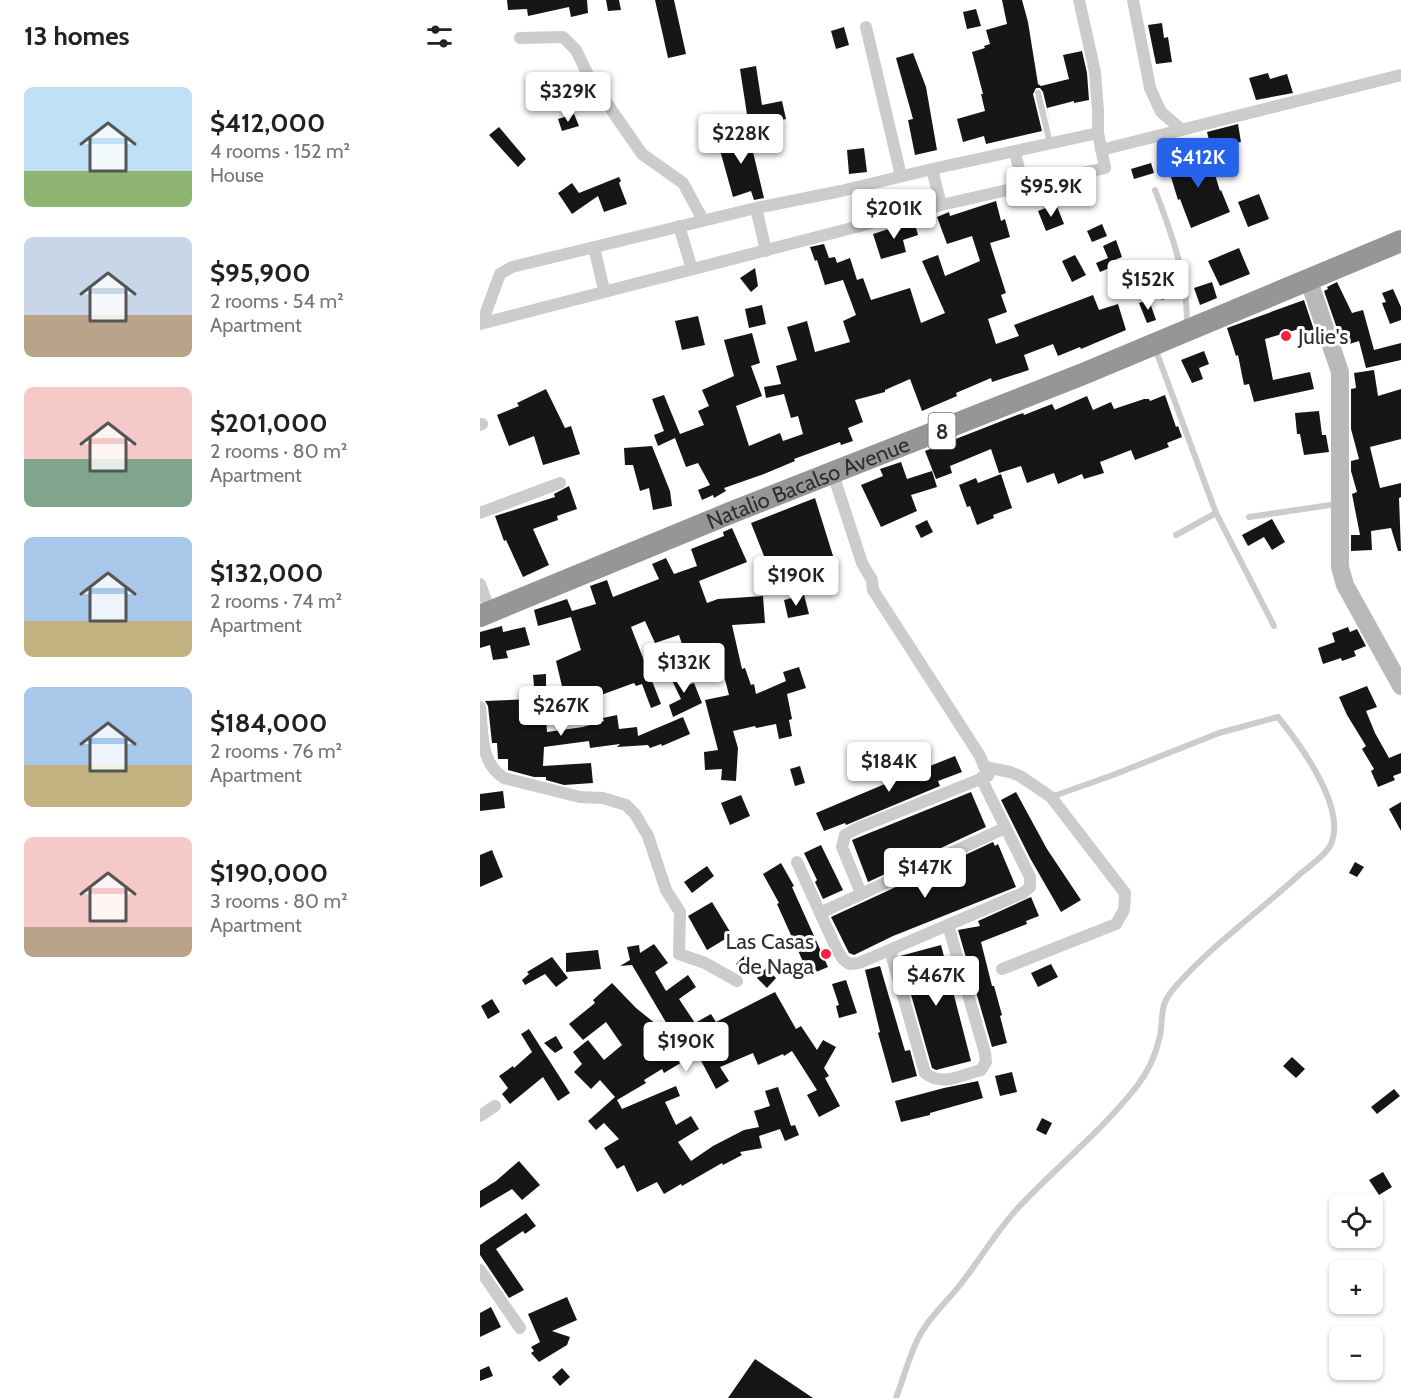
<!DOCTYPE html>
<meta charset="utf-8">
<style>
body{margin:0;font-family:Cabin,sans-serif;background:#f2f2f2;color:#222;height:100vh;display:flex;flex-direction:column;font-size:22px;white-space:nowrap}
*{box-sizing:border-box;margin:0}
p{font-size:20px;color:#767676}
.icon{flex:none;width:33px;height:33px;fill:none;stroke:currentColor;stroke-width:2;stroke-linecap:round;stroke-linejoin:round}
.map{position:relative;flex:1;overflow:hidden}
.details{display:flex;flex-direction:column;background:#fff;width:480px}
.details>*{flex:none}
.controls{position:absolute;left:849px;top:1194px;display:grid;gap:12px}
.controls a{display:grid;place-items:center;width:54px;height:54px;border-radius:9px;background:#fff;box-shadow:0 2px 4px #0004;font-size:30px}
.price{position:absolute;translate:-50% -51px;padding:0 14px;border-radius:6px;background:#fff;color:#222;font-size:20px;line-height:39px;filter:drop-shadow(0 2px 3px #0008)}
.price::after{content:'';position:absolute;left:50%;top:36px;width:18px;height:14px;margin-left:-9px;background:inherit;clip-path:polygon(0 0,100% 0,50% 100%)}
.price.selected{background:#2563eb;color:#fff}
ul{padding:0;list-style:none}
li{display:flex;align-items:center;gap:18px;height:150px;padding:0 24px}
li span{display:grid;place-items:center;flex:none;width:168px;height:120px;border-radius:9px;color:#555}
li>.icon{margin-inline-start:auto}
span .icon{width:72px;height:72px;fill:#fffc;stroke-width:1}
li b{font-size:26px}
h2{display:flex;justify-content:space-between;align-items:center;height:72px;padding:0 24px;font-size:26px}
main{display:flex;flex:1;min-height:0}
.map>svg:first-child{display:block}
</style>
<main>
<section class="details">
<h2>13 homes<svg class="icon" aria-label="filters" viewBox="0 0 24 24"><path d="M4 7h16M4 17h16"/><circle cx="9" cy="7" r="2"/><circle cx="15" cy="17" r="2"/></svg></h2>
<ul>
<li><span style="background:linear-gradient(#bfe0f5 70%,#8fb573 0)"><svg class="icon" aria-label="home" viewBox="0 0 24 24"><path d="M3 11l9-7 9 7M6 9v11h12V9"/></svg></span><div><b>$412,000</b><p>4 rooms · 152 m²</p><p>House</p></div></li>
<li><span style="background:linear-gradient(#c9d6e8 65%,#b9a48a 0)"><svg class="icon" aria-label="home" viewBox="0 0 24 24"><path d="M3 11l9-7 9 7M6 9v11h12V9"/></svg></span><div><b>$95,900</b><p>2 rooms · 54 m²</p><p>Apartment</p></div></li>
<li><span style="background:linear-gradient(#f6c9c9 60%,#7fa58c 0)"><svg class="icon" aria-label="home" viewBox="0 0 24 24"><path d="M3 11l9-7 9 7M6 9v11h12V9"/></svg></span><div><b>$201,000</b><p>2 rooms · 80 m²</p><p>Apartment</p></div></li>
<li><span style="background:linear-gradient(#a9c7e8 70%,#c2b280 0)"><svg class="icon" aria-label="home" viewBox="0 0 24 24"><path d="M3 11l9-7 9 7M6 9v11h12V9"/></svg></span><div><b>$132,000</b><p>2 rooms · 74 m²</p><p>Apartment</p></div></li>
<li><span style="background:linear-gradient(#a9c7e8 65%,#c2b280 0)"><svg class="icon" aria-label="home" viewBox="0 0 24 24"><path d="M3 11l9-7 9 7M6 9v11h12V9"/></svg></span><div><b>$184,000</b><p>2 rooms · 76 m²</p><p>Apartment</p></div></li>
<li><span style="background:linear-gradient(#f6c9c9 75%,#b9a48a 0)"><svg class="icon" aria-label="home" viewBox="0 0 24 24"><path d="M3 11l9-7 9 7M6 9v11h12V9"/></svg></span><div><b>$190,000</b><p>3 rooms · 80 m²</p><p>Apartment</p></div></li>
</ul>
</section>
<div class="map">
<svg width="921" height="1398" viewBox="0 0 921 1398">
<rect width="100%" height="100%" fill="#fff"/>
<!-- building -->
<g fill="#161616">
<polygon points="27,0 107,0 108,13 91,17 89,7 48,16 47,9 28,10"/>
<polygon points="126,0 139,0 141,10 128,11"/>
<polygon points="175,0 194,0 206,54 188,58"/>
<polygon points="522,0 542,0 548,22 558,84 561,86 589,79 583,55 602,51 607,73 609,100 594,103 594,101 567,108 572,129 563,92 560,88 556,88 553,94 562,131 506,144 504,136 483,142 477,119 505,111 501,94 503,94 492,52 505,48 504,46 510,44 506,30 527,24"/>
<polygon points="496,9 501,26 487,29 483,12"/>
<polygon points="682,23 684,38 688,37 692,62 676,64 668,25"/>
<polygon points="364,27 369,45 356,49 351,31"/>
<polygon points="433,53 446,87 457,150 435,155 428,120 433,119 416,58"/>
<polygon points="276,66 282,105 302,101 306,119 289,123 288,118 268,121 260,69"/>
<polygon points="788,73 790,79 807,74 813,93 776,100 769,78"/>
<polygon points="94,114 99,126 82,131 78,119"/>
<polygon points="758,124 761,142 731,148 727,132"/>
<polygon points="19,127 46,159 38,167 9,135"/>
<polygon points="268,131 284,198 274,200 271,191 253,197 238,143 245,141 244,136"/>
<polygon points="384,148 387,172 369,174 367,150"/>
<polygon points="728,152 740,191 741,190 750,212 711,228 700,199 698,200 687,164"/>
<polygon points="671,163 674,173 654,179 651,169"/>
<polygon points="139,177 141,181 139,183 147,204 124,212 118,196 92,214 78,193 92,183 99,193"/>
<polygon points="779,194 789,219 768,227 758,202"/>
<polygon points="516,201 521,221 525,219 530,237 510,243 526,293 521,295 527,312 508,319 516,344 539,336 534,325 613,295 619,310 638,304 646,330 601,349 600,347 578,356 573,344 544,355 549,370 512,382 511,378 476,393 477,396 442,411 430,379 405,390 405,392 375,400 383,422 368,428 373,441 361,445 360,442 314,459 315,461 284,474 244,488 246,491 234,498 233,495 222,500 218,490 230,485 218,463 206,467 195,438 178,446 174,435 184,431 172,399 184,395 200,434 224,425 218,411 229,406 222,390 254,376 244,340 272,333 280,363 271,366 282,396 256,406 269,446 300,433 303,441 323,434 318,416 311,418 304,394 286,398 284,387 301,384 296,366 317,360 307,327 327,321 335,352 370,342 363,321 376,315 363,280 345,285 337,260 335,261 330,247 344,244 349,258 355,257 357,263 370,258 377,280 383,278 391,300 430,288 441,323 465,313 442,261 458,255 465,276 500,261 492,236 467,244 457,217 469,212 470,216"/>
<polygon points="576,204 584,224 566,231 558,211"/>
<polygon points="434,221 438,235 423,240 426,252 401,259 393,234"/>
<polygon points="622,224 627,236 612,242 607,231"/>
<polygon points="636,240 642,257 632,261 634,266 620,272 616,263 628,258 623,246"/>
<polygon points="759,248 770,274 740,286 728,261"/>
<polygon points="595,255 606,275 592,282 582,261"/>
<polygon points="686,262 700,293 682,300 677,289 682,287 675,266"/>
<polygon points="275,268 278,286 271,292 260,278"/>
<polygon points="732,282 737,298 720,305 714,288"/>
<polygon points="857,282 872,313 883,310 894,350 921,343 921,360 886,368 879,341 863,346 844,291 848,289 847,287"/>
<polygon points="913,289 921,307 921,320 910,324 902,303 906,302 902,293"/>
<polygon points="669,300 676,320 667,323 659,303"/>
<polygon points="824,300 836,336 822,340 819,329 785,339 793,380 830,372 834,389 774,402 769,384 764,385 758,355 756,356 747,328"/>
<polygon points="282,305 286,324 269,328 265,309"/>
<polygon points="218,316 225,345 202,350 195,321"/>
<polygon points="724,351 729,364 719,368 723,379 712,383 701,360"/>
<polygon points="894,370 898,396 921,389 921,439 890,447 900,488 921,483 921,497 919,498 921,551 918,551 911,528 891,531 892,550 871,551 871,535 880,535 872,494 877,492 871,471 871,461 879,459 871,429 871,389 876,388 874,373"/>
<polygon points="66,389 85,428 91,426 100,454 63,465 54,436 29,446 17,415 39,406 37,403"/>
<polygon points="685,395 696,427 698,426 702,437 687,443 689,447 655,460 651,450 620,462 624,473 604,479 602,474 578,484 574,473 547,483 541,466 519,473 511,449 470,466 472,473 456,479 445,451 532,417 543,413 544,415 572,404 575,410 607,396 613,410 631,402 634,409 664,399 669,399 670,401"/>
<polygon points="839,411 842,435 846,435 849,452 824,455 820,434 817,434 815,413"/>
<polygon points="172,446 190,491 192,506 173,510 169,488 160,491 153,465 145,465 144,448"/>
<polygon points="421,462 427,479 452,471 457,487 431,495 437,511 401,527 381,485 403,476 400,469"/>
<polygon points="521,474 532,508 513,515 514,518 497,525 490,506 487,507 479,485 496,478 498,483"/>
<polygon points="89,486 97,509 77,516 78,520 53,529 69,565 43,577 26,540 24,541 15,516 75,497 74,494"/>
<polygon points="335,498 354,559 329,568 327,561 307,569 303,560 288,566 271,523"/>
<polygon points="792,519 805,542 792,550 784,537 768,546 762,535"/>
<polygon points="447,520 453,532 441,538 435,526"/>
<polygon points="252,528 267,562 219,581 227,603 238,599 283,596 285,623 252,625 262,669 265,668 271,685 274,684 276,694 306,681 303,672 319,667 326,688 307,694 312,719 309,720 312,736 299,739 296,724 276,728 275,726 253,731 258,748 256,781 241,780 242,769 225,770 224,752 238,750 225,700 249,695 238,653 208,662 199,635 175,643 165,621 151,627 181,704 171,708 162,684 156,686 154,683 110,699 109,694 85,699 76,661 101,650 91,617 58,626 54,610 87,599 92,611 116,604 110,586 127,580 133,597 179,579 172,564 186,558 194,574 217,566 211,549 244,536 243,532"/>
<polygon points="324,595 329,614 308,618 304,600"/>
<polygon points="22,626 23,632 45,627 50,645 26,651 28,658 13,660 10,645 0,648 0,632"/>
<polygon points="868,627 870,632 877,629 886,646 874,651 876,656 862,661 861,658 843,664 838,648 855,642 852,633"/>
<polygon points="201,669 208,685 214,683 222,703 193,717 189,705 201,699 189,674"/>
<polygon points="66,674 66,688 64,688 67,732 103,727 124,721 123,718 137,715 139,729 157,727 158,736 203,717 210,734 182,746 181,744 170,748 168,745 137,747 140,744 110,748 109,741 64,747 63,766 111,763 113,783 84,785 66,780 66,777 54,777 28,770 28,759 18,759 17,743 12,743 8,706 5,701 52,699 52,697 55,697 53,675"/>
<polygon points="887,686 897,707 886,711 895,733 909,758 921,753 921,773 913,776 915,780 898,787 891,771 894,769 882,749 886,746 867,715 859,697"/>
<polygon points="475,756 482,772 458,781 460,786 366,825 365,823 344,831 336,813 412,781 405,764 414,760 421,776 449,763 450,766"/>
<polygon points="320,766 325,783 315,786 310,769"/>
<polygon points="23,791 25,808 0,811 0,794"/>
<polygon points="491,792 506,827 388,882 372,840"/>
<polygon points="536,792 567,849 601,900 581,912 550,858 521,800"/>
<polygon points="261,795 270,816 250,825 241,803"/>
<polygon points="921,802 921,831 909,809"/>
<polygon points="513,842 515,846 518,844 536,887 413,936 374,955 369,953 351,917"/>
<polygon points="341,845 363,890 343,899 335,882 337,880 324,853"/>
<polygon points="12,850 23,877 0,887 0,855"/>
<polygon points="875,862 884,867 877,877 869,873"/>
<polygon points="301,863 314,886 312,887 348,967 329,975 297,904 299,903 283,874"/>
<polygon points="227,866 234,876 212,893 204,882"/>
<polygon points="551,897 559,916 546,921 547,924 501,942 512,986 514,986 522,1015 520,1016 527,1043 512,1047 478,930 500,926 498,921"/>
<polygon points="232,902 252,935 227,950 208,916"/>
<polygon points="174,944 188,963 175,972 186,991 208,975 216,987 199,999 215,1023 231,1014 236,1022 295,992 316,1029 321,1026 337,1050 343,1040 356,1047 344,1068 349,1076 345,1078 360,1106 339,1117 327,1095 337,1090 312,1051 304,1056 303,1054 278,1065 273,1053 240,1067 249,1081 236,1089 217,1053 184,1073 182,1069 164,1080 166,1083 137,1100 142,1109 196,1086 200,1096 185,1102 196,1125 211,1116 219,1129 198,1142 211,1161 233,1146 264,1130 279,1127 274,1111 290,1106 285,1091 298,1087 311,1126 315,1125 319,1135 305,1141 300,1129 279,1136 282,1148 260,1152 262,1155 243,1165 242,1163 202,1186 201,1184 184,1194 177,1182 157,1192 144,1165 137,1169 124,1148 139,1139 124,1123 116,1130 108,1121 135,1097 120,1080 111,1089 94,1072 102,1064 93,1052 108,1040 124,1060 142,1045 126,1022 103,1040 89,1024 115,1003 113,1000 132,983 156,1008 197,1041 152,965 140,966 150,960 147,947 159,945 160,953"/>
<polygon points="461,945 491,1061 456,1070 452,1068 420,956"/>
<polygon points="118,950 121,969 86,972 86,953"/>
<polygon points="265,955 276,966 267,975 256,964"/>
<polygon points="72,957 88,978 76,987 65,974 45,985 42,980 49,974 47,972"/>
<polygon points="571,964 578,977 558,987 551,973"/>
<polygon points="400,966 425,1051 430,1050 437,1076 412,1083 398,1033 400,1032 385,970"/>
<polygon points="286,968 296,978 287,988 277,978"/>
<polygon points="366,980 377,1013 359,1018 356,1006 359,1005 352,984"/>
<polygon points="12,999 20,1012 8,1019 1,1006"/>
<polygon points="49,1029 90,1093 78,1101 63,1077 30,1104 22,1094 28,1088 19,1076 33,1066 34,1068 52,1052 41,1034"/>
<polygon points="76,1036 83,1048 75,1053 64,1043"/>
<polygon points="812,1057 825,1069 816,1078 803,1066"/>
<polygon points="532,1072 537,1092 520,1096 515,1076"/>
<polygon points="498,1081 503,1098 450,1113 450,1115 421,1122 415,1101 464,1088"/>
<polygon points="914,1089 920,1096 897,1114 891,1107"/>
<polygon points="562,1118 572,1123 566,1135 556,1130"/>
<polygon points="39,1161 60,1185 42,1200 32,1189 0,1208 0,1191 16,1181"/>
<polygon points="903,1172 912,1187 899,1195 889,1180"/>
<polygon points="46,1213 56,1226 45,1234 43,1231 16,1249 44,1290 29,1298 0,1255 0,1245"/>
<polygon points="87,1297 97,1320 72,1331 90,1337 87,1345 59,1362 51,1353 54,1351 51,1347 60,1342 48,1314"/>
<polygon points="11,1307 21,1327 0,1337 0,1313"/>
<polygon points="275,1359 333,1398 248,1398"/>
<polygon points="9,1366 13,1376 0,1381 0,1370"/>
<polygon points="82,1368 90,1377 80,1386 72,1377"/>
</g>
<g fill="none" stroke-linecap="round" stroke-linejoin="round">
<!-- lane -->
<g stroke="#ccc" stroke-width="6">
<polyline points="558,93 570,143"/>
<path d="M675,190c17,44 33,89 32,136"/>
<polyline points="675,348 736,513 794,626"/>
<polyline points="769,517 857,504"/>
<polyline points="696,535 736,513"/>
<path d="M416,1398c7,-18 12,-38 20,-55 10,-23 29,-39 44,-58 19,-24 36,-53 57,-76 39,-42 85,-78 120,-123 11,-14 19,-32 23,-50 4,-22 -2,-30 16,-50 37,-42 83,-74 124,-112 9,-8 24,-17 30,-28 19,-36 -31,-103 -52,-129l-59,16 -106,42 -62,22"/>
</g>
<!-- street -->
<g stroke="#ccc" stroke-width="12">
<polyline points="653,0 670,88 681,112 701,129"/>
<polyline points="386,27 421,176"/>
<polyline points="40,38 83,37 96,50 110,79 162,154 203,183 223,220"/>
<polyline points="621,150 921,75"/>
<polyline points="535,152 543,186"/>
<polyline points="452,169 618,133"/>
<polyline points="199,226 212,269"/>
<polyline points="114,247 124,290"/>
<polyline points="286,251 276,208 361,191 452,169 461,205"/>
<polyline points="2,323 20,274 32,267 276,208"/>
<polyline points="0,324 461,205 625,168 618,133 618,111 615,72 599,0"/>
<polyline points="0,425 2,424"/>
<polyline points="353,474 382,563 392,580 393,590 500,756 508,776 378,828 365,835 362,847 381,893"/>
<polyline points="0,513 80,483"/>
<polyline points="0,584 10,611"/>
<path d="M0,707c3,27 0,56 24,71l76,19 23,1 23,7 9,9 13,22 18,54 14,22 -1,42 26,9 32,18"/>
<polyline points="505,767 530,772 540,776 571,797 645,893 644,910 636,924 522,969"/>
<polyline points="317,862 357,950 363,959 369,964 379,963 543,893 550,887 550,877 501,778"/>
<polyline points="340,913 525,828"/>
<path d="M410,950l35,123c18,14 36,2 56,-3l5,-8 -1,-9 -37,-128"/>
<polyline points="0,1116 15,1106"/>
<polyline points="0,1270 40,1328"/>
</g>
<!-- secondary -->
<polyline stroke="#b9b9b9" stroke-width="18" points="829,281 860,372 860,567 865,585 921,686"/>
<!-- highway -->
<path stroke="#969696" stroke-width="22" id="s1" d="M0,616l250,-103 353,-139 318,-133"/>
</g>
<!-- markers -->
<g fill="#f5223b" stroke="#fff" stroke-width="2">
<circle cx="806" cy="336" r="6"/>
<circle cx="346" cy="954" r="6"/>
</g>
<g text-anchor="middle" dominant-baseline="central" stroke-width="6" stroke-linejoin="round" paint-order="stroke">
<!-- shield labels -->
<rect fill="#fff" stroke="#6d6d6d" stroke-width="1.5" x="448.5" y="413" width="27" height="36" rx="4.5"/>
<g font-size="21" font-weight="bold" fill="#2f2f2f">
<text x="462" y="431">8</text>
</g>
<!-- poi labels -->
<g font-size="22" fill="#2f2f2f" stroke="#fff" text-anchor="start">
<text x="818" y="336">Julie's</text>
<text x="334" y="941" text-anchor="end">Las Casas<tspan x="334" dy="25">de Naga</tspan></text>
</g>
<!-- street labels -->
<g font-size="22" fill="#2f2f2f" stroke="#fff">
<text stroke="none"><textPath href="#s1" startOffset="354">Natalio Bacalso Avenue</textPath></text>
</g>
</g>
</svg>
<div class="controls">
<a><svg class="icon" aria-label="locate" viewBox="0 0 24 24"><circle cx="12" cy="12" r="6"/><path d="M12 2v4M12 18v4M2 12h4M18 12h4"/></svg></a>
<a>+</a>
<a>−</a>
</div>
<b class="price" style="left:88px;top:123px">$329K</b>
<b class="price" style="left:261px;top:165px">$228K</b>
<b class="price selected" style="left:718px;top:189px">$412K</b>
<b class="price" style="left:571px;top:218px">$95.9K</b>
<b class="price" style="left:414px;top:240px">$201K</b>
<b class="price" style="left:668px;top:311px">$152K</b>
<b class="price" style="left:316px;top:607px">$190K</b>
<b class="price" style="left:204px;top:694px">$132K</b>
<b class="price" style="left:81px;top:737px">$267K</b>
<b class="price" style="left:409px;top:793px">$184K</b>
<b class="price" style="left:445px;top:899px">$147K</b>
<b class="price" style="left:456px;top:1007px">$467K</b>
<b class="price" style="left:206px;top:1073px">$190K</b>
</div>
</main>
